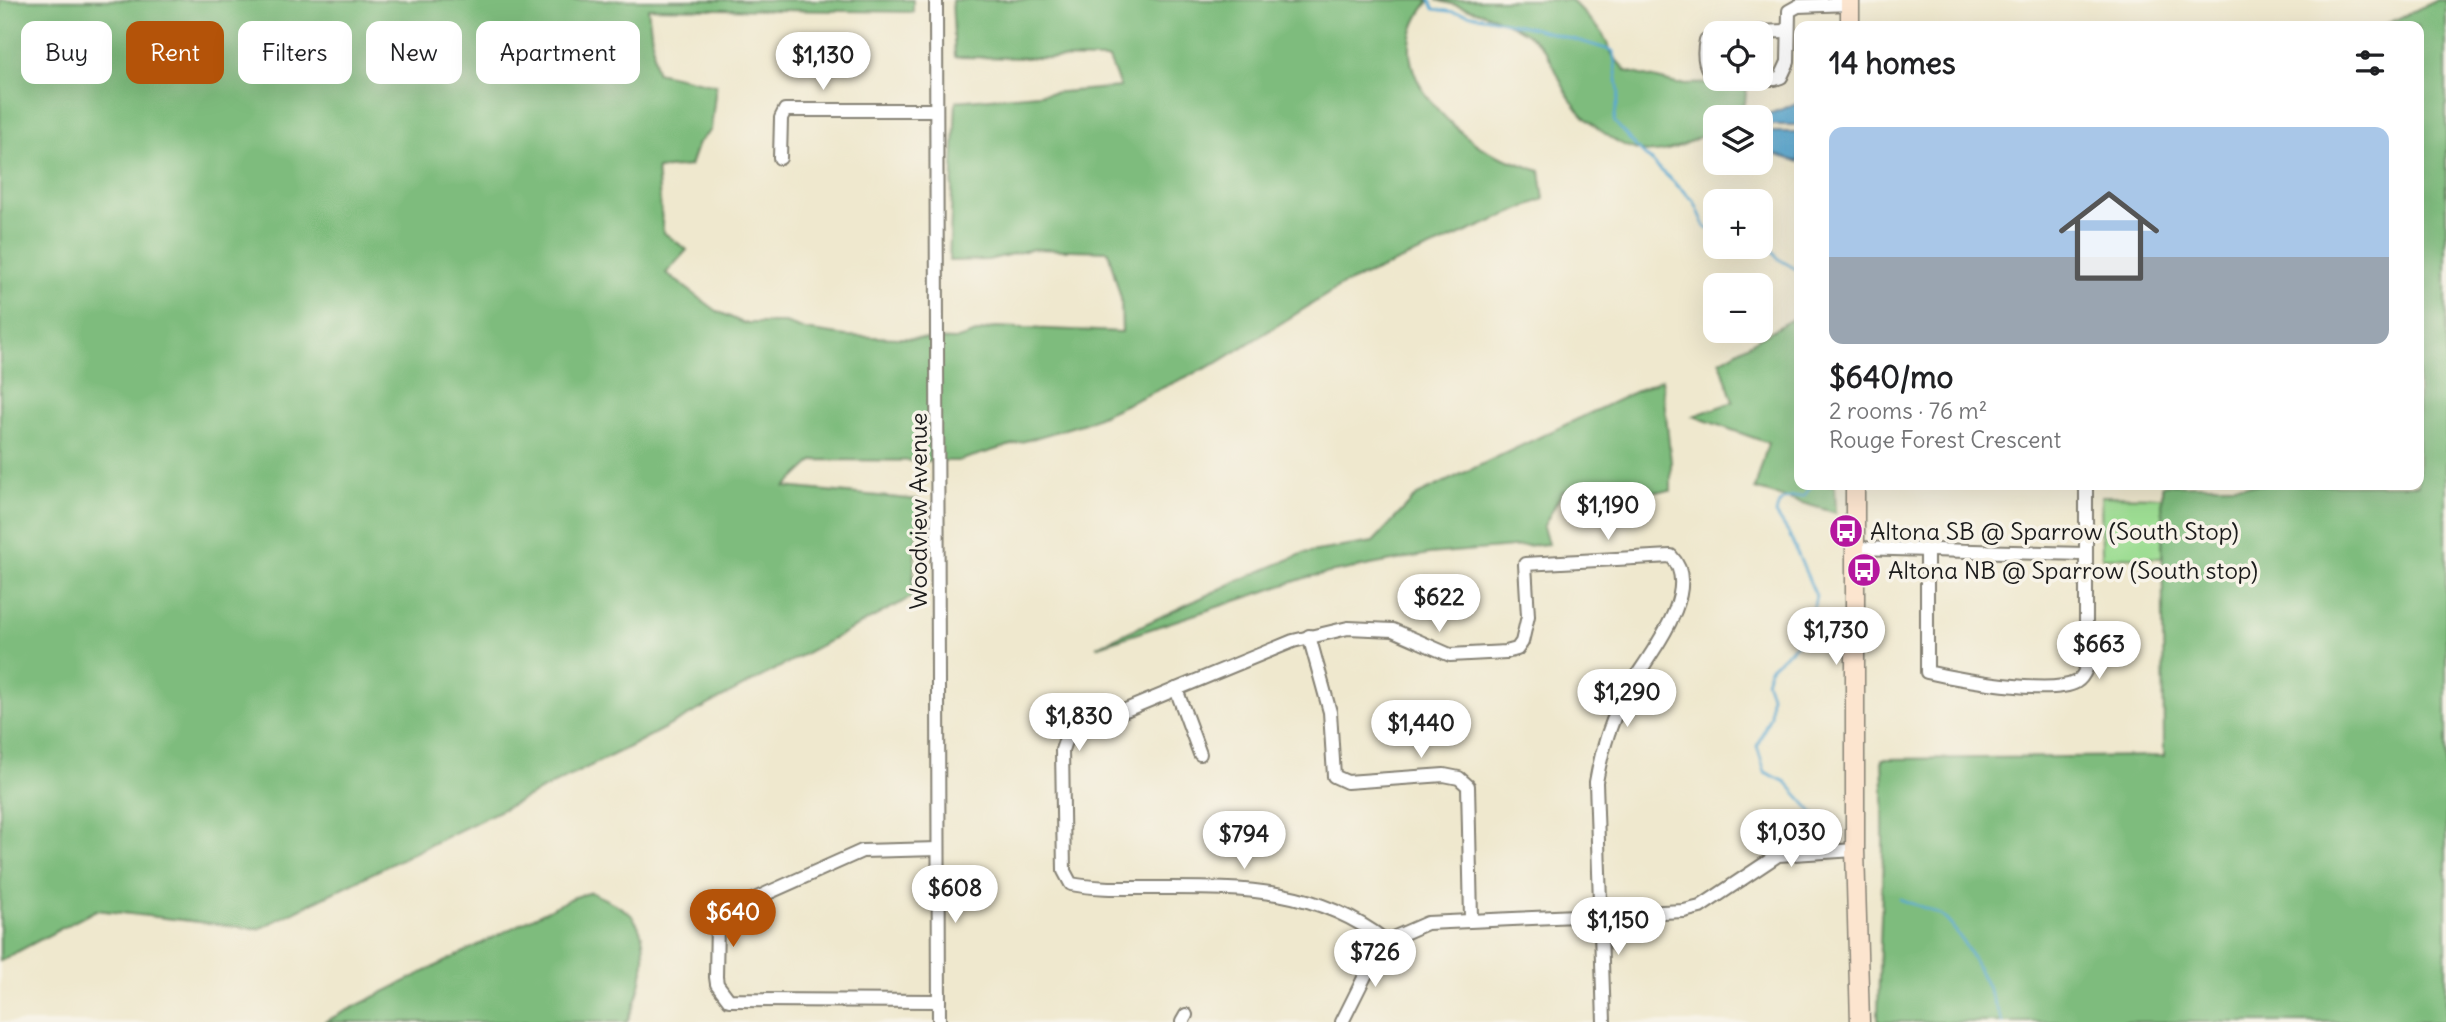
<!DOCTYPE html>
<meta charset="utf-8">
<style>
body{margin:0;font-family:Delius,sans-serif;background:#f2f2f2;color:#202124;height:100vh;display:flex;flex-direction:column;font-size:26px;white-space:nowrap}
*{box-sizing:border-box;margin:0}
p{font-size:23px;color:#757577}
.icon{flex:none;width:38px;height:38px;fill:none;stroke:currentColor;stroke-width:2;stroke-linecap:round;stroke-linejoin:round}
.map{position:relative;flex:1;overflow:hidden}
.side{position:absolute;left:1794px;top:21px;width:630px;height:469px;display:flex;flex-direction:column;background:#fff;border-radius:14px;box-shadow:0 7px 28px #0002}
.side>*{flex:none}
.banner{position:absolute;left:21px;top:21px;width:665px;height:63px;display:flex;gap:14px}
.fabs{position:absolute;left:1703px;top:21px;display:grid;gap:14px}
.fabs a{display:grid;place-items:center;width:70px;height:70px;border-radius:14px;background:#fff;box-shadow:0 7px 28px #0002;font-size:35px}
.price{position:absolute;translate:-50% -60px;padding:0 16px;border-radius:24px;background:#fff;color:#222;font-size:23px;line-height:46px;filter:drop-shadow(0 2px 4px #0008)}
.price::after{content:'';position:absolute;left:50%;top:42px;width:21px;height:16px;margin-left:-10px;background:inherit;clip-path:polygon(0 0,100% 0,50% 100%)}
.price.selected{background:#b45309;color:#fff}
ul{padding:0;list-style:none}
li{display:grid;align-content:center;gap:14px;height:371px;padding:0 35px}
li span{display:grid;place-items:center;height:217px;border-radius:14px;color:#555}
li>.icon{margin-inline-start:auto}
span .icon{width:126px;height:126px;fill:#fffc;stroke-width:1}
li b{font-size:30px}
h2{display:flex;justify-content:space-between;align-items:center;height:84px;padding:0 35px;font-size:30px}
.chip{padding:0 24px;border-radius:14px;background:#fff;box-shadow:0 7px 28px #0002;font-size:24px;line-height:63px}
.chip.selected{background:#b45309;color:#fff}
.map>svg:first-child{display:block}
</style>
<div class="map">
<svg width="2446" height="1022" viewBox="0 0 2446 1022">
<rect width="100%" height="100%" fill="#f7f3e8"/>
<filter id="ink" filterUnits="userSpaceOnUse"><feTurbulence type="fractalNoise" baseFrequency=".0143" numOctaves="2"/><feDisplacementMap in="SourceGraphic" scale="14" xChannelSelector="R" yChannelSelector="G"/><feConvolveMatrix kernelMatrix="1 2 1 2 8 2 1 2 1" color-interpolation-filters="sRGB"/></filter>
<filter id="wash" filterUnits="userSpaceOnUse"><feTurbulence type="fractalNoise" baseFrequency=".00686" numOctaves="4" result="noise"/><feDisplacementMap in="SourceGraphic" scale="28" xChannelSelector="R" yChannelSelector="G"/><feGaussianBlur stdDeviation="1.57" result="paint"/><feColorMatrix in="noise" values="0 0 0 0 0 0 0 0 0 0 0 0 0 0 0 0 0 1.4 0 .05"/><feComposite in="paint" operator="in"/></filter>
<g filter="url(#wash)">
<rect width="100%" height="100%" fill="#efe8ce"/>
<!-- green -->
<polygon fill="#9ddd93" stroke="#5c7c58" stroke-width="2" points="2101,496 2162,497 2162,558 2102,557"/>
<!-- forest -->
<g fill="#7ebc7d" stroke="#4d6c4c" stroke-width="2">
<path d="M0,0h913v12l-265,-4 8,64 60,13 -5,45 -13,13 -8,23 -33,3 6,63 24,18 -21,23 51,38 26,12h42l20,7 41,6 109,4 40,-13 127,5 -1,-33 -13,-48 -75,-2 -45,11 -39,1 7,-160 164,-14 -11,-28 -154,-2 -3,-57h478c-47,55 -3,107 45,143 17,13 44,20 65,28l4,28 -203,87 -124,77 -132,60 -127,38 -144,-1 -29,27 134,13 -7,97 -283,150 -370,182 -163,-19 -96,51z"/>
<path d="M1436,0h135l31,32 11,24 13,15 51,13 70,-1 -2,20 -16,14h-14v12c-18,9 -39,22 -60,23 -29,2 -69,-28 -84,-52 -11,-16 -16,-37 -28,-52 -24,-28 -73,-39 -107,-48z"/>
<path d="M2437,0h9v1022h-568c1,-88 8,-174 4,-263l282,-3 -2,-271h256v-459h-36z"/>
<polygon points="1799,315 1799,485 1835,485 1836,513 1755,489 1768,443 1693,416 1733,402 1720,361"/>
<polygon points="1662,379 1671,462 1671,491 1563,491 1543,527 1548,544 1429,554 1308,577 1096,647 1235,582 1304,553 1373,542 1417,495"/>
<path d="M591,892c12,7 34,15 42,25 22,29 7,76 -6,105h-303l248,-124z"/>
</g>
<!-- water -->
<g fill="#58a9d3" stroke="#3a6278" stroke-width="2">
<polygon points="1799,103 1799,125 1761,125 1763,116"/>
<polygon points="1760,132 1799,132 1799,162 1770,153 1761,147"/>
</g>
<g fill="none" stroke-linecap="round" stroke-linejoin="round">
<!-- stream -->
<g stroke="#58a9d3" stroke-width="2.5">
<path d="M1430,0l4,9c62,8 119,23 179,42l6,42 -5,28 22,26 58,54 12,27 9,3"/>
<polyline points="1760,230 1777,258 1799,271"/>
<path d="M1812,485l-8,11c-16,2 -25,0 -28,18l13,20 27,62 -3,15 -16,33 -27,24 -4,13 5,14 -1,21 -13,30 8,26 21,10 34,38"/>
<path d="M1899,899c13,5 29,9 41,16 22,14 53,82 62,107"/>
</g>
</g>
</g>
<g filter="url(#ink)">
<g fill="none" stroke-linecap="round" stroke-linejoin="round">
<!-- minor casing -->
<g stroke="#868275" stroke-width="16">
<g id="minor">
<polyline points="936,0 939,1022"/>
<polyline points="1717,33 1787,31"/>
<path d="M1715,34l-9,6c-3,14 -3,28 9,38"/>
<polyline points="1720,79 1775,79 1781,77 1788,62 1789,11 1798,6 1850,4"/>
<polyline points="780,158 781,118 785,110 935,110"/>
<polyline points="1856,548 2085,554"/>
<path d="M1927,550v122c30,7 124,24 149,10 5,-3 8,-8 10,-13v-184"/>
<polyline points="1309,636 1330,712 1334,776 1347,782 1444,775 1459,778 1468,786 1471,918"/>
<polyline points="1176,689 1200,754"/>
<polyline points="938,849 862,851 732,909 717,923 716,977 717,984 729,1000 939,1001"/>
<path d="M1386,941c-73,-56 -148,-53 -235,-53 -27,0 -54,1 -80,-4l-7,-13 -2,-121 3,-9 17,-13 211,-87 55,-13 45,2 57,25 56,-3 11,-3 5,-7 6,-26 -3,-52 146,-8c36,37 -33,111 -49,144 -13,26 -21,53 -26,82l8,240"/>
<polyline points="1182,1022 1186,1015"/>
<polyline points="1342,1022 1378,950 1386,941 1427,923 1684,911 1700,907 1778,855 1855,850"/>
</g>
</g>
<!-- secondary casing -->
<g stroke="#868275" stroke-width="21">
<g id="secondary">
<polyline points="1850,0 1850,26"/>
<polyline points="1855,485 1855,850 1860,1022"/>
</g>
</g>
<!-- minor -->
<use href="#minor" stroke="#fff" stroke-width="12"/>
<!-- secondary -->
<use href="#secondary" stroke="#fce5cf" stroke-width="18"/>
</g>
</g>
<!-- icons -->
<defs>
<g id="bus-disc" transform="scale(1.75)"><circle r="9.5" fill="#b5179e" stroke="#f7f3e8"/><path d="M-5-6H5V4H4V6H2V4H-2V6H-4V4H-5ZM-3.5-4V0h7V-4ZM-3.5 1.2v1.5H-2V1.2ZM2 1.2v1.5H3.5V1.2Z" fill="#fff"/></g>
</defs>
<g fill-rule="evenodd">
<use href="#bus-disc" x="1846" y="531"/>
<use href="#bus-disc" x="1864" y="570"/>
</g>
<g text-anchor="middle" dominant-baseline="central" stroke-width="7" stroke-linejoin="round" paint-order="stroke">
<!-- street labels -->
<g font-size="24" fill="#1c1c1c" stroke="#f7f3e8">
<text transform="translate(918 511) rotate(-90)">Woodview Avenue</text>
</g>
<!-- poi labels -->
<g font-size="24" fill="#1c1c1c" stroke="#f7f3e8" text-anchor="start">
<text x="1870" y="531">Altona SB @ Sparrow (South Stop)</text>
<text x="1888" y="570">Altona NB @ Sparrow (South stop)</text>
</g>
</g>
</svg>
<div class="fabs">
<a><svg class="icon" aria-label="locate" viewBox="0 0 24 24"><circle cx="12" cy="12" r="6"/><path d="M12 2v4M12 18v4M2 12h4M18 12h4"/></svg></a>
<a><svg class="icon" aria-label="layers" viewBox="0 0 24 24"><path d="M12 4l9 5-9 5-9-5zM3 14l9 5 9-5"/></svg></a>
<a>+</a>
<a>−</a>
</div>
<b class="price" style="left:823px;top:92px">$1,130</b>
<b class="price" style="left:1608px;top:542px">$1,190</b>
<b class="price" style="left:1439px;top:634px">$622</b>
<b class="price" style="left:1836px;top:667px">$1,730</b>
<b class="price" style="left:2099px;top:681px">$663</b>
<b class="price" style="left:1627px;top:729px">$1,290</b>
<b class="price" style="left:1079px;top:753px">$1,830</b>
<b class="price" style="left:1421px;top:760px">$1,440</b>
<b class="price" style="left:1791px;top:869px">$1,030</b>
<b class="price" style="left:1244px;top:871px">$794</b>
<b class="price" style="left:955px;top:925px">$608</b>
<b class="price selected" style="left:733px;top:949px">$640</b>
<b class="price" style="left:1618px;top:957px">$1,150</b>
<b class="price" style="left:1375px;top:989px">$726</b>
<div class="banner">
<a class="chip">Buy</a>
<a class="chip selected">Rent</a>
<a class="chip">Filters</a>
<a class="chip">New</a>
<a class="chip">Apartment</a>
</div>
<section class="side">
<h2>14 homes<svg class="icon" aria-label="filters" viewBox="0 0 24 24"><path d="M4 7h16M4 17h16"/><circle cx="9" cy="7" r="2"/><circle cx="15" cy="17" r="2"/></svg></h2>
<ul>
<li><span style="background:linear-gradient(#a9c7e8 60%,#9aa5b1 0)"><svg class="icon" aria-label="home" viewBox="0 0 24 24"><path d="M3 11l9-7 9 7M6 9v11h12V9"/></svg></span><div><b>$640/mo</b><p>2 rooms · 76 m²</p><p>Rouge Forest Crescent</p></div></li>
</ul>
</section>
</div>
